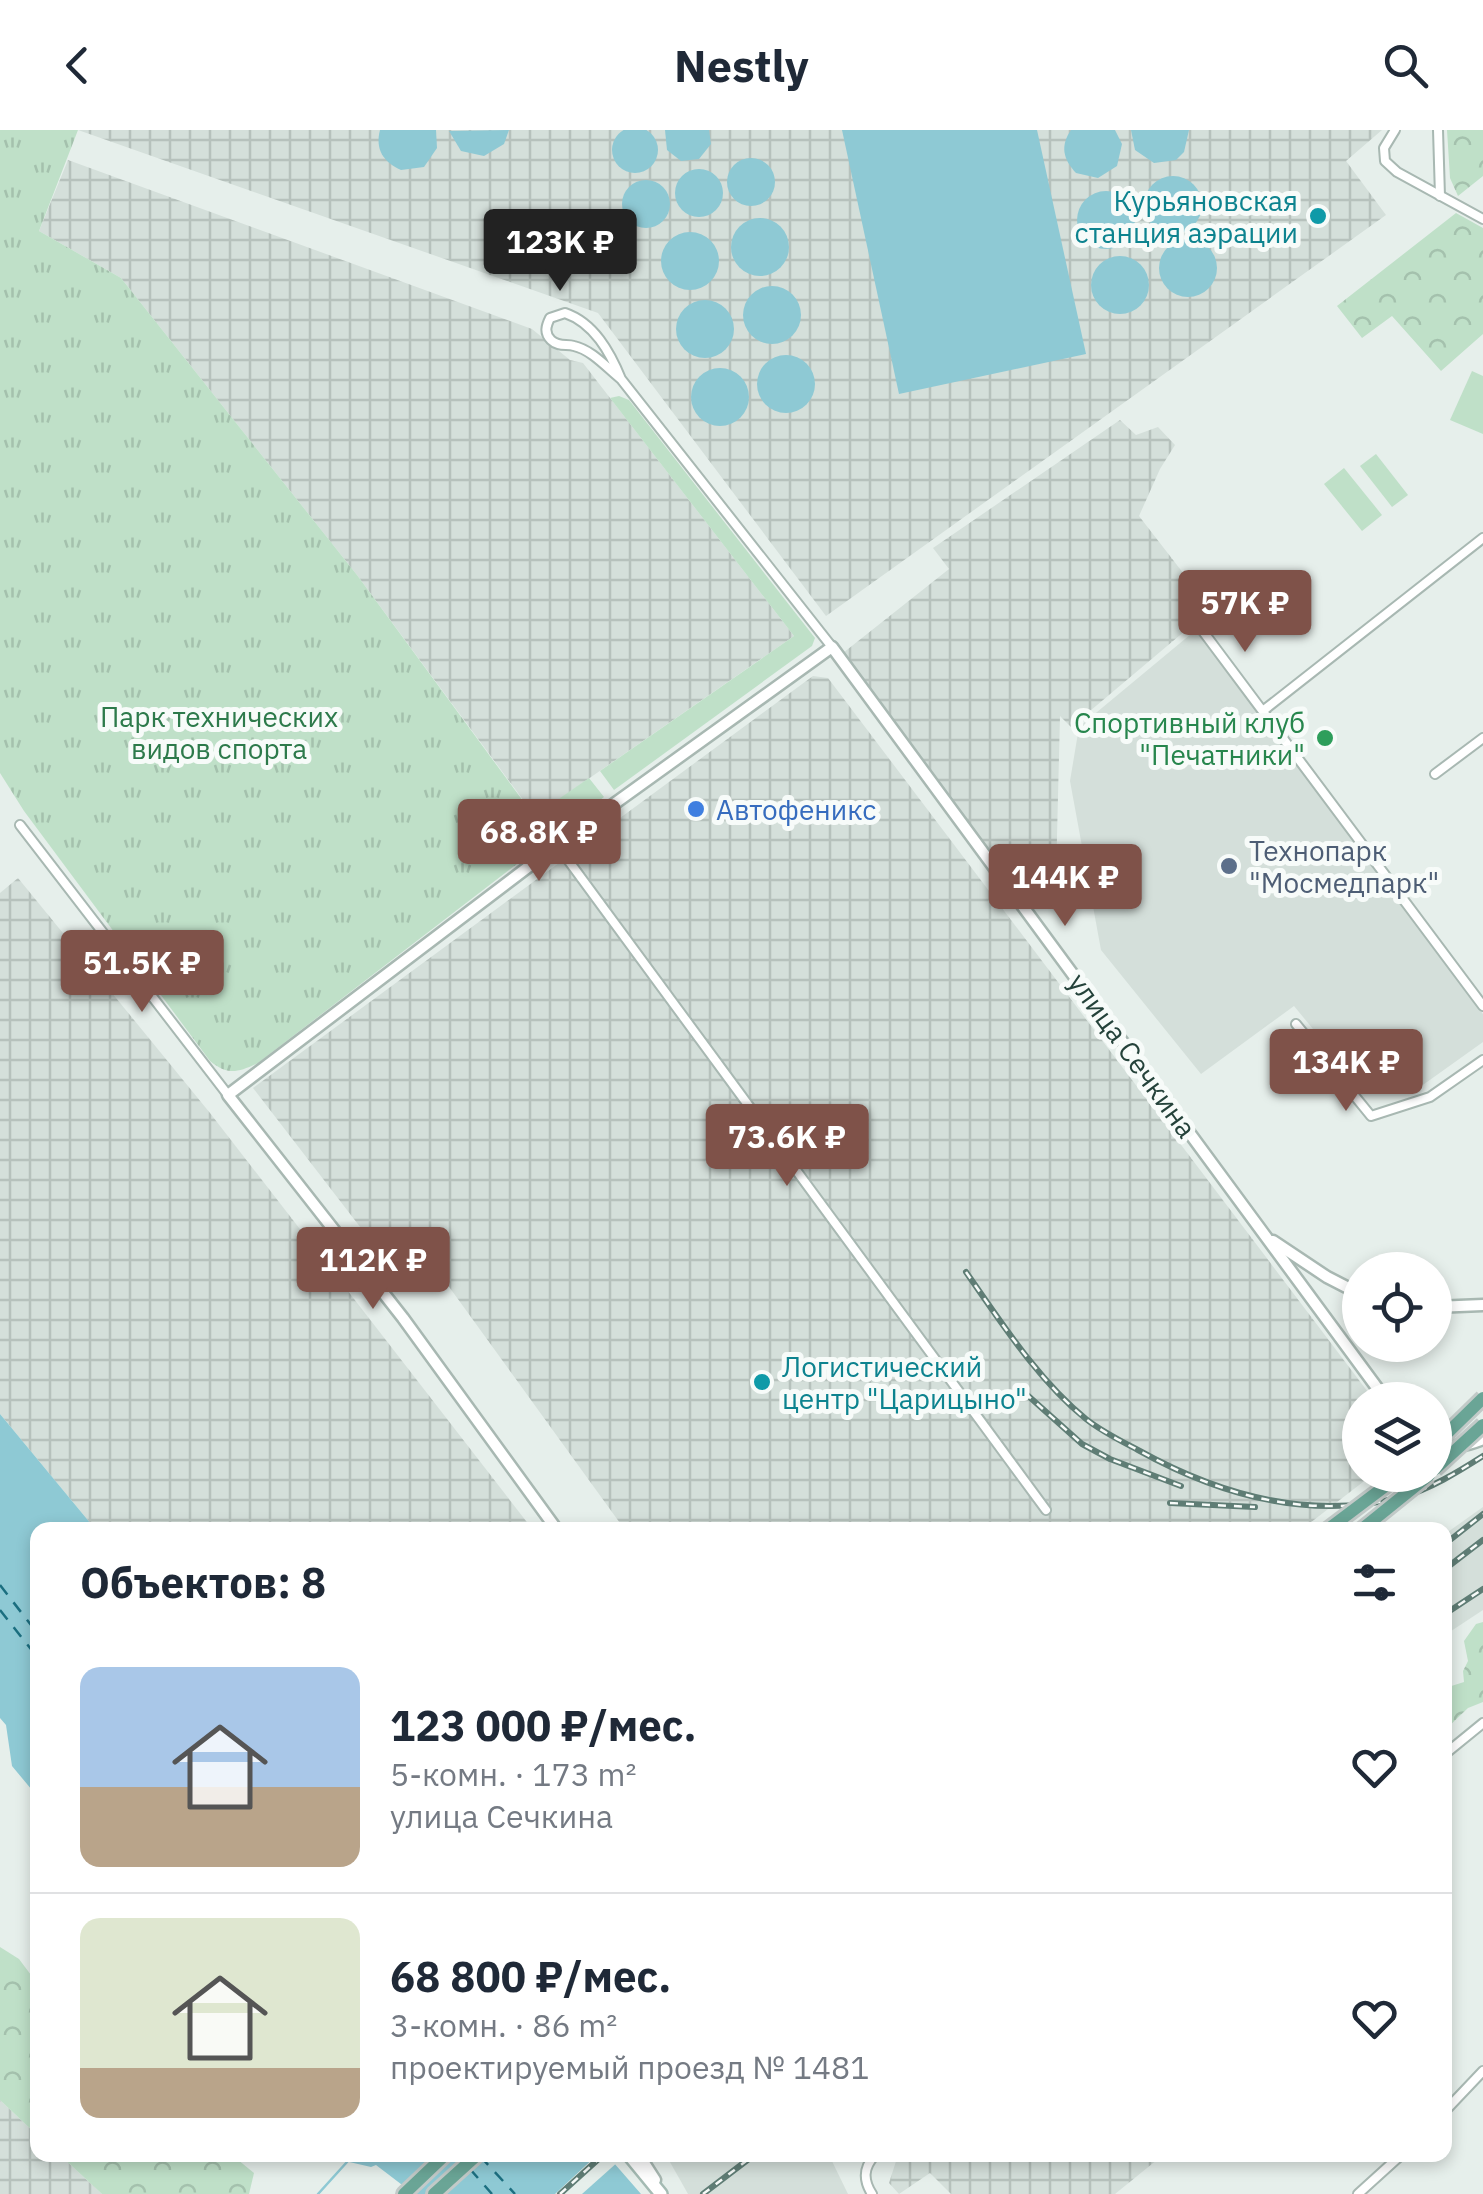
<!DOCTYPE html>
<html lang="ru">
<meta charset="utf-8">
<style>
body{margin:0;font-family:"IBM Plex Sans",sans-serif;background:#f6f6f7;color:#1f2937;height:100vh;display:flex;flex-direction:column;font-size:38px;white-space:nowrap}
*{box-sizing:border-box;margin:0}
p{font-size:32px;color:#747a83}
.icon{flex:none;width:55px;height:55px;fill:none;stroke:currentColor;stroke-width:2;stroke-linecap:round;stroke-linejoin:round}
.map{position:relative;flex:1;overflow:hidden}
.side{position:absolute;left:30px;top:1392px;width:1422px;height:640px;display:flex;flex-direction:column;background:#fff;border-radius:20px;box-shadow:0 5px 15px #0003}
.side>*{flex:none}
.tools{position:absolute;left:1342px;top:1122px;display:grid;gap:20px}
.tools a{display:grid;place-items:center;width:110px;height:110px;border-radius:50%;background:#fff;box-shadow:0 5px 15px #0003;font-size:50px}
.price{position:absolute;translate:-50% -85px;padding:0 22px;border-radius:10px;background:#7f5249;color:#fff;font-size:32px;line-height:65px;filter:drop-shadow(0 2px 5px #0008)}
.price::after{content:'';position:absolute;left:50%;top:60px;width:30px;height:22px;margin-left:-15px;background:inherit;clip-path:polygon(0 0,100% 0,50% 100%)}
.price.active{background:#222;color:#fff}
ul{padding:0;list-style:none}
li{display:flex;align-items:center;gap:30px;height:250px;padding:0 50px}
li+li{border-top:2px solid #e0e1e3}
li span{display:grid;place-items:center;flex:none;width:280px;height:200px;border-radius:20px;color:#555}
li>.icon{margin-inline-start:auto}
span .icon{width:120px;height:120px;fill:#fffc;stroke-width:1}
li b{font-size:42px}
h2{display:flex;justify-content:space-between;align-items:center;height:120px;padding:0 50px;font-size:42px}
header{display:flex;justify-content:space-between;align-items:center;height:130px;padding:0 50px;background:#fff;font-size:45px;font-weight:700}
.map>svg:first-child{display:block}
</style>
<header><svg class="icon" aria-label="back" viewBox="0 0 24 24"><path d="M15 5l-7 7 7 7"/></svg>Nestly<svg class="icon" aria-label="search" viewBox="0 0 24 24"><circle cx="10" cy="10" r="6"/><path d="M15 15l6 6"/></svg></header>
<div class="map">
<svg width="1483" height="2064" viewBox="0 0 1483 2064">
<defs>
<pattern id="industrial-grid" width="8" height="8" patternUnits="userSpaceOnUse" patternTransform="scale(2.5)"><rect width="8" height="8" fill="#d4dfda"/><path d="M0 4h8M4 0v8" fill="none" stroke="#b6c1bc"/></pattern>
<pattern id="forest-crowns" width="20" height="18" patternUnits="userSpaceOnUse" patternTransform="scale(2.5)"><rect width="20" height="18" fill="#bfe0c8"/><path d="M2 6a3 3 0 1 1 6 0M12 15a3 3 0 1 1 6 0" fill="none" stroke="#a4c1ad"/></pattern>
<pattern id="park-tufts" width="24" height="20" patternUnits="userSpaceOnUse" patternTransform="scale(2.5)"><rect width="24" height="20" fill="#bfe0c8"/><path d="M3 7l-1-3M5 7V3M7 7l1-3M15 17l-1-3M17 17v-4M19 17l1-3" fill="none" stroke="#a4c1ad"/></pattern>
</defs>
<rect width="100%" height="100%" fill="#e6efeb"/>
<!-- built -->
<g fill="#d4dfda">
<polygon points="1197,499 1483,884 1483,912 1420,957 1398,929 1360,956 1294,876 1201,944 1101,820 1070,651 1079,597"/>
<polygon points="1483,1377 1483,1480 1445,1505 1445,1404"/>
<polygon points="666,2025 829,2025 848,2064 688,2064"/>
</g>
<!-- industrial -->
<g fill="url(#industrial-grid)">
<polygon points="78,0 1382,0 1346,31 1386,85 826,486 598,183"/>
<polygon points="68,30 532,199 570,230 583,233 794,506 535,686 357,445 121,148 39,101"/>
<polygon points="1120,290 1136,305 1158,297 1175,315 1160,339 1139,386 1211,479 1071,597 1060,586 1056,747 1026,773 843,523 949,439 933,418"/>
<polygon points="813,546 828,548 1374,1270 1360,1270 1360,1345 1372,1345 1301,1400 625,1400 413,1107 384,1128 253,958"/>
<polygon points="18,748 210,983 533,1400 96,1400 0,1284 0,763"/>
<polygon points="0,1970 37,2005 38,2025 60,2025 102,2064 0,2064"/>
<polygon points="898,2025 1163,2025 1115,2064 951,2064 930,2043 899,2064 889,2053"/>
</g>
<!-- grass -->
<g fill="#bfe0c8">
<polygon points="1472,241 1483,246 1483,304 1450,290"/>
<polygon points="619,266 629,270 815,508 812,516 614,660 600,641 794,506 610,268"/>
<polygon points="1376,324 1408,365 1392,377 1360,336"/>
<polygon points="1344,338 1382,385 1362,401 1324,354"/>
</g>
<!-- forest -->
<g fill="url(#forest-crowns)">
<polygon points="1447,0 1483,0 1483,46 1458,66 1450,48"/>
<polygon points="1456,83 1483,98 1483,204 1441,241 1392,186 1362,208 1337,176"/>
<polygon points="1483,1492 1483,1572 1468,1578 1445,1600 1445,1558 1464,1552 1463,1541 1468,1531 1464,1511 1476,1494"/>
<polygon points="0,1817 19,1829 37,1853 37,2005 0,1970"/>
<polygon points="60,2025 232,2025 254,2043 249,2064 102,2064"/>
</g>
<!-- park -->
<path fill="url(#park-tufts)" d="M0,0h78l-39,101 82,47 236,297 177,241 55,-38 15,19 -346,266c-20,9 -30,13 -48,-2l-186,-250 -24,-38z"/>
<!-- water -->
<g fill="#8ec9d4">
<circle cx="635" cy="20" r="23"/>
<path d="M380,0h56l1,18 -13,19 -23,3c-18,-8 -26,-21 -21,-40z"/>
<polygon points="509,0 504,14 484,26 461,21 449,1"/>
<polygon points="665,0 709,0 711,14 699,29 681,31 667,20"/>
<polygon points="842,0 1037,0 1086,224 899,264"/>
<path d="M1071,0h44l7,14 -5,22 -19,12 -22,-5c-13,-14 -16,-27 -5,-43z"/>
<polygon points="1131,0 1189,0 1184,22 1176,30 1154,33 1135,20"/>
<circle cx="751" cy="52" r="24"/>
<circle cx="699" cy="63" r="24"/>
<circle cx="1173" cy="75" r="29"/>
<circle cx="646" cy="74" r="24"/>
<circle cx="1106" cy="90" r="29"/>
<circle cx="760" cy="117" r="29"/>
<circle cx="690" cy="131" r="29"/>
<circle cx="1188" cy="138" r="29"/>
<circle cx="1120" cy="155" r="29"/>
<circle cx="772" cy="185" r="29"/>
<circle cx="705" cy="199" r="29"/>
<circle cx="786" cy="254" r="29"/>
<circle cx="720" cy="267" r="29"/>
<polygon points="0,1284 96,1400 38,1400 37,1666 12,1636 6,1595 0,1588"/>
<polygon points="341,2025 607,2025 641,2064 414,2064 376,2035 371,2037 345,2031"/>
</g>
<!-- pier -->
<polygon fill="#e6efeb" points="597,2025 614,2025 619,2031 582,2064 555,2064"/>
<g fill="none" stroke-linecap="round" stroke-linejoin="round">
<!-- stream -->
<polyline stroke="#8ec9d4" stroke-width="2.5" points="318,2064 347,2032"/>
<!-- ferry -->
<g stroke="#1c6f80" stroke-width="2.5" stroke-dasharray="12 10" stroke-linecap="butt">
<polyline points="0,1455 38,1504"/>
<polyline points="0,1480 38,1528"/>
<polyline points="480,2026 515,2064"/>
<polyline points="470,2039 492,2064"/>
</g>
<!-- minor casing -->
<g stroke="#a8b8b2" stroke-width="12">
<g id="minor">
<polyline points="1395,0 1384,18 1385,31 1397,42 1483,89"/>
<polyline points="1438,0 1440,66"/>
<path d="M621,249c-11,-27 -27,-56 -56,-66l-15,5c-4,8 -6,15 1,22 7,7 15,4 23,6 18,4 33,22 47,33l211,268"/>
<polyline points="1196,492 1483,876"/>
<polyline points="1264,580 1483,408"/>
<polyline points="1435,644 1483,608"/>
<polyline points="20,695 228,965"/>
<polyline points="557,715 1046,1380"/>
<polyline points="1296,894 1371,986 1430,967 1483,930"/>
<polyline points="1445,1624 1483,1593"/>
<polyline points="1445,1981 1483,1941"/>
<path d="M872,2064c-9,-14 -9,-26 3,-39"/>
<polyline points="1358,2064 1401,2025"/>
</g>
</g>
<!-- tertiary casing -->
<g stroke="#a8b8b2" stroke-width="15">
<g id="tertiary">
<polyline points="1273,1111 1327,1147 1360,1164"/>
<polyline points="1435,1177 1483,1175"/>
<path d="M1435,1314c18,4 31,2 48,-5"/>
<polyline points="557,1400 403,1188 228,965 557,715 832,517 1386,1270"/>
<polyline points="639,2025 655,2050"/>
</g>
</g>
<!-- secondary casing -->
<g stroke="#a4bbb3" stroke-width="16">
<polyline id="secondary" points="629,2025 661,2064"/>
</g>
<!-- primary casing -->
<g stroke="#c2cac8" stroke-width="18">
<g id="primary">
<polyline points="404,2064 445,2025"/>
<polyline points="434,2064 477,2025"/>
</g>
</g>
<!-- minor -->
<use href="#minor" stroke="#fff" stroke-width="8"/>
<!-- tertiary -->
<use href="#tertiary" stroke="#fff" stroke-width="10"/>
<!-- secondary -->
<use href="#secondary" stroke="#fff" stroke-width="11"/>
<!-- primary -->
<use href="#primary" stroke="#6aa596" stroke-width="12"/>
<!-- rail casing -->
<g stroke="#5f7d75" stroke-width="6">
<g id="rail">
<path d="M966,1142c35,50 72,108 120,147 15,12 35,22 52,31 81,45 171,71 264,47 28,-8 56,-25 81,-41"/>
<polyline points="1025,1263 1082,1314 1110,1329 1181,1356"/>
<polyline points="1170,1373 1255,1377"/>
<polyline points="1445,1414 1483,1384"/>
<polyline points="1445,1439 1483,1410"/>
<polyline points="1445,1484 1483,1459"/>
<polyline points="560,2064 603,2025"/>
<polyline points="703,2064 754,2025"/>
</g>
</g>
<!-- rail -->
<use href="#rail" stroke="#f7fbf9" stroke-width="2.5" stroke-dasharray="8" stroke-linecap="butt"/>
<!-- primary-bridge casing -->
<g stroke="#c2cac8" stroke-width="18" stroke-linecap="butt">
<g id="primary-bridge">
<polyline points="1435,1315 1483,1268"/>
<polyline points="1435,1339 1483,1295"/>
<polyline points="1327,1400 1400,1345"/>
<polyline points="1361,1400 1429,1345"/>
</g>
</g>
<!-- primary-bridge -->
<use href="#primary-bridge" stroke="#6aa596" stroke-width="12"/>
</g>
<!-- markers -->
<g fill="#0f9aa8" stroke="#f7fbf9" stroke-width="4">
<circle cx="1318" cy="86" r="10"/>
<circle cx="762" cy="1252" r="10"/>
</g>
<circle fill="#2e9e5b" stroke="#f7fbf9" stroke-width="4" cx="1325" cy="608" r="10"/>
<circle fill="#3f7fe0" stroke="#f7fbf9" stroke-width="4" cx="696" cy="679" r="10"/>
<circle fill="#5c6f8a" stroke="#f7fbf9" stroke-width="4" cx="1229" cy="736" r="10"/>
<g text-anchor="middle" dominant-baseline="central" stroke-width="10" stroke-linejoin="round" paint-order="stroke">
<!-- culture labels -->
<g font-size="28" fill="#0d838f" stroke="#f7fbf9" text-anchor="end">
<text x="1298" y="70">Курьяновская<tspan x="1298" dy="32">станция аэрации</tspan></text>
<text x="782" y="1236" text-anchor="start">Логистический<tspan x="782" dy="32">центр "Царицыно"</tspan></text>
</g>
<!-- park labels -->
<g font-size="28" fill="#2d7a4b" stroke="#f7fbf9">
<text x="219" y="586">Парк технических<tspan x="219" dy="32">видов спорта</tspan></text>
</g>
<!-- leisure labels -->
<g font-size="28" fill="#27864d" stroke="#f7fbf9" text-anchor="end">
<text x="1305" y="592">Спортивный клуб<tspan x="1305" dy="32">"Печатники"</tspan></text>
</g>
<!-- shop labels -->
<g font-size="28" fill="#366cbe" stroke="#f7fbf9" text-anchor="start">
<text x="716" y="679">Автофеникс</text>
</g>
<!-- service labels -->
<g font-size="28" fill="#4e5e75" stroke="#f7fbf9" text-anchor="start">
<text x="1249" y="720">Технопарк<tspan x="1249" dy="32">"Мосмедпарк"</tspan></text>
</g>
<!-- street labels -->
<g font-size="28" fill="#24423a" stroke="#f7fbf9">
<text transform="translate(1133 925) rotate(54)">улица Сечкина</text>
</g>
</g>
</svg>
<div class="tools">
<a><svg class="icon" aria-label="locate" viewBox="0 0 24 24"><circle cx="12" cy="12" r="6"/><path d="M12 2v4M12 18v4M2 12h4M18 12h4"/></svg></a>
<a><svg class="icon" aria-label="layers" viewBox="0 0 24 24"><path d="M12 4l9 5-9 5-9-5zM3 14l9 5 9-5"/></svg></a>
</div>
<b class="price active" style="left:560px;top:164px">123K ₽</b>
<b class="price" style="left:1245px;top:525px">57K ₽</b>
<b class="price" style="left:539px;top:754px">68.8K ₽</b>
<b class="price" style="left:1065px;top:799px">144K ₽</b>
<b class="price" style="left:142px;top:885px">51.5K ₽</b>
<b class="price" style="left:1346px;top:984px">134K ₽</b>
<b class="price" style="left:787px;top:1059px">73.6K ₽</b>
<b class="price" style="left:373px;top:1182px">112K ₽</b>
<section class="side">
<h2>Объектов: 8<svg class="icon" aria-label="filters" viewBox="0 0 24 24"><path d="M4 7h16M4 17h16"/><circle cx="9" cy="7" r="2"/><circle cx="15" cy="17" r="2"/></svg></h2>
<ul>
<li><span style="background:linear-gradient(#a9c7e8 60%,#b9a48a 0)"><svg class="icon" aria-label="home" viewBox="0 0 24 24"><path d="M3 11l9-7 9 7M6 9v11h12V9"/></svg></span><div><b>123 000 ₽/мес.</b><p>5-комн. · 173 m²</p><p>улица Сечкина</p></div><svg class="icon" aria-label="heart" viewBox="0 0 24 24"><path d="M12 20l-8-8c-3-5 5-10 8-4 3-6 11-1 8 4z"/></svg></li>
<li><span style="background:linear-gradient(#dfe7d0 75%,#b9a48a 0)"><svg class="icon" aria-label="home" viewBox="0 0 24 24"><path d="M3 11l9-7 9 7M6 9v11h12V9"/></svg></span><div><b>68 800 ₽/мес.</b><p>3-комн. · 86 m²</p><p>проектируемый проезд № 1481</p></div><svg class="icon" aria-label="heart" viewBox="0 0 24 24"><path d="M12 20l-8-8c-3-5 5-10 8-4 3-6 11-1 8 4z"/></svg></li>
</ul>
</section>
</div>
